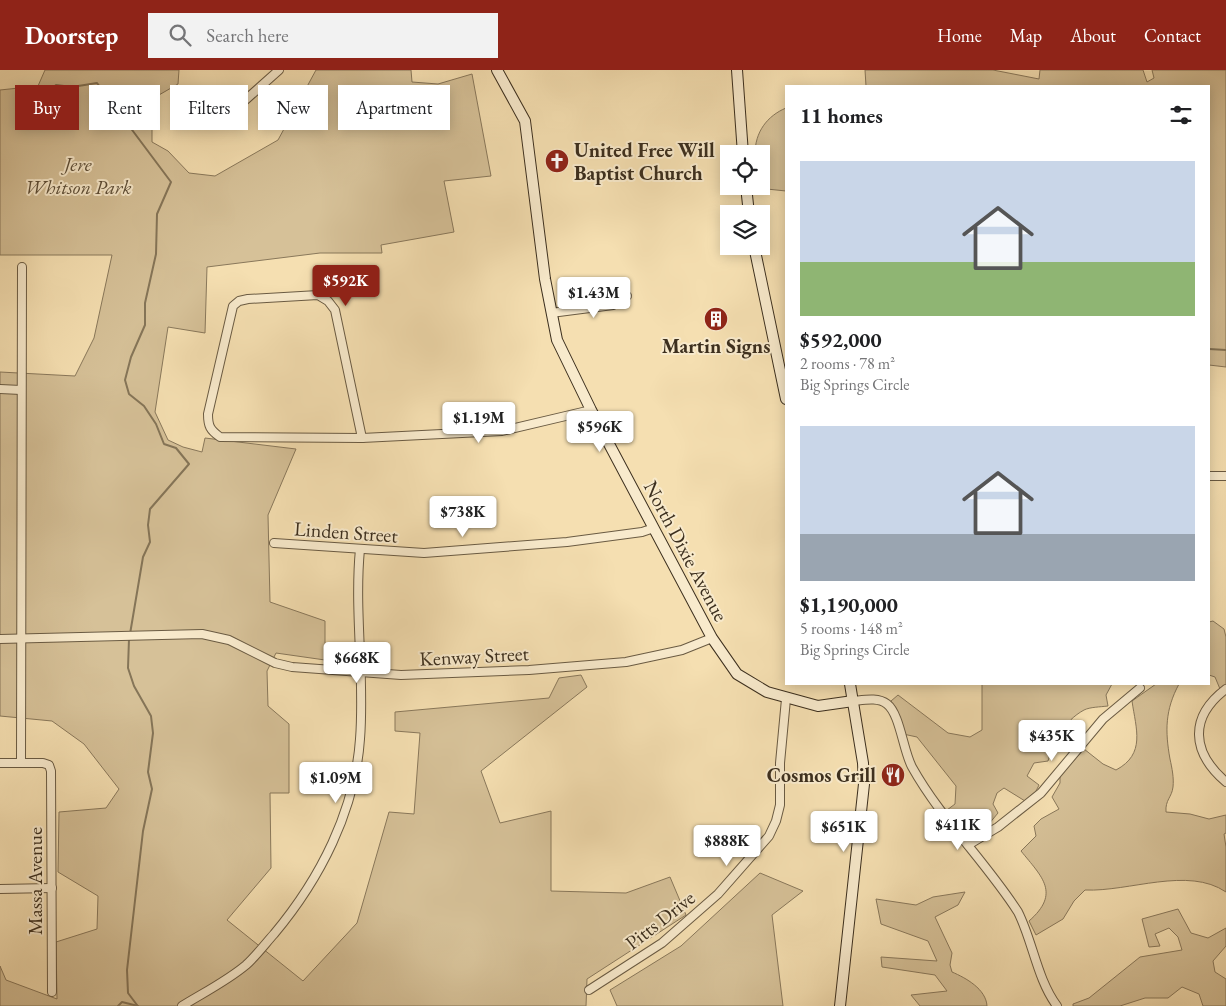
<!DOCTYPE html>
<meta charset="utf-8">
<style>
body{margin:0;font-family:"EB Garamond",serif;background:#f2f2f2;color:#202124;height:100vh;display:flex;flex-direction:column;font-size:19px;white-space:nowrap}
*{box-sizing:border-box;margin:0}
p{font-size:16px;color:#757577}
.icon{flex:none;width:28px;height:28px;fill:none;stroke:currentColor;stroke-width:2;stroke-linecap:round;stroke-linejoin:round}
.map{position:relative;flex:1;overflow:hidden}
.sheet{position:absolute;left:785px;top:15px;width:425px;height:600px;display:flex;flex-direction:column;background:#fff;border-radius:0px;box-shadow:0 2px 12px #0003}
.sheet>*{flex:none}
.guide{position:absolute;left:15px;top:15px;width:475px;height:45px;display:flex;gap:10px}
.buttons{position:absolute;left:720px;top:75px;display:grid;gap:10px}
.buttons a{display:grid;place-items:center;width:50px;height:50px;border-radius:0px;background:#fff;box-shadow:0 2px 12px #0003;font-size:25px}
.price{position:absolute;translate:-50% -42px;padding:0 11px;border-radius:5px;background:#fff;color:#222;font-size:16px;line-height:32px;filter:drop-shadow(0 1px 2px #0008)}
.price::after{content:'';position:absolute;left:50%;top:30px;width:15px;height:11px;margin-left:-8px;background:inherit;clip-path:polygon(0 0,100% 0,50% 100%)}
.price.active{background:#8f2418;color:#fff}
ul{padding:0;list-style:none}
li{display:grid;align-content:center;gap:10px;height:265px;padding:0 15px}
li span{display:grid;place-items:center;height:155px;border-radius:0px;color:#555}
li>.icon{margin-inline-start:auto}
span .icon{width:90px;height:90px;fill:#fffc;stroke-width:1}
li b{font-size:21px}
h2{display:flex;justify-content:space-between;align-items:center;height:60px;padding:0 15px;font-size:21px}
.pill{padding:0 18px;border-radius:0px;background:#fff;box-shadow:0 2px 12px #0003;font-size:18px;line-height:45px}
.pill.active{background:#8f2418;color:#fff}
header{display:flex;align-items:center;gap:30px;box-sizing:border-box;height:70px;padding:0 25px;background:#8f2418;color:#fff}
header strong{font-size:24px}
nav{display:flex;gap:28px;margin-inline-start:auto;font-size:18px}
.search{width:350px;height:45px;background:#f2f2f2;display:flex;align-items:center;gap:12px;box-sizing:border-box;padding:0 18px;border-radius:0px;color:#757577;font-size:19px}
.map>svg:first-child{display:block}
</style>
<header>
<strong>Doorstep</strong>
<div class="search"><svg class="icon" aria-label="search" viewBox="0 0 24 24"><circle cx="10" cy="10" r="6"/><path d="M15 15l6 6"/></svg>Search here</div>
<nav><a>Home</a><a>Map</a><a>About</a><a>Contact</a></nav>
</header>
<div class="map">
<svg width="1226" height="936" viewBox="0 0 1226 936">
<rect width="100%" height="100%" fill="#f5dfb1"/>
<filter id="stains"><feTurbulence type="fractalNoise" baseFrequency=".004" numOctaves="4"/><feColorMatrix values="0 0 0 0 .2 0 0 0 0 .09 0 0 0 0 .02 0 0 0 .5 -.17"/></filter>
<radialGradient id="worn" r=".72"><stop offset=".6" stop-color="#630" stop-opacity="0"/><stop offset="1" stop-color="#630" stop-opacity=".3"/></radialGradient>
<!-- green -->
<g fill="#d6c198" stroke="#89785b">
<polygon points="45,0 179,0 178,14 152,29 152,72 168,81 189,103 215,106 278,70 316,0 411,0 412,12 438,14 472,4 491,106 444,111 454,162 381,175 382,183 320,183 207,197 205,263 168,257 155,342 168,370 183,377 202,382 205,368 296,379 268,445 270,532 325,551 325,590 276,583 267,601 268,636 289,654 289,723 270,723 271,798 227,850 303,911 357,853 389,742 414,744 420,663 395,661 395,642 549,628 559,608 581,605 587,617 481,701 500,753 551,741 551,821 626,823 670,807 686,845 587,909 586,936 0,936 0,896 6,910 57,929 56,872 97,859 98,826 58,802 59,742 106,738 119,719 84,674 52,651 0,646 0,302 75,306 94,268 112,185 0,185 0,20 38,16"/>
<polygon points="865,0 993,0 1039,9 1040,0 1143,0 1147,12 1154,8 1152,0 1226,0 1226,297 1209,295 1209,16 866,16"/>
<path d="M786,38v83l-29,-3v-2h4v-32h-6c0,-22 12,-38 31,-46z"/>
<polygon points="1213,551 1224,559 1226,567 1226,617 1220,619 1215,607 1209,605 1209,552"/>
<path d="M982,614h130l-6,11 2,11c-8,1 -18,1 -24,4 -20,11 -30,31 -36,51l-14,2 -7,13 12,9 -3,6 -11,10 -21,-13 -7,5 -4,11 5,9 -15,18 -26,-7 -10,-14 8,-6 1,-18 -39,-49 -14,-3 -12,-33 7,-6 50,38 22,4 12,-7z"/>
<path d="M1156,614h23c-14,26 -14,47 -9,75 2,9 4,19 3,28 -1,10 -8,13 -7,25l24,2 19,5 17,-4v18l-2,1 2,13v45c-38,-26 -97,0 -141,-2l-11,11 -11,18 -27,16 -7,-14c32,-28 13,-44 -8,-70l15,-15 -2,-10 7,-7 18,-10 -7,-12 8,-14v-7l24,-27 19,15 13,6c30,-16 20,-41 16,-69z"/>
<polygon points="760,803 803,821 772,845 783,936 617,936 610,920 681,876"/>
<path d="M965,822l-7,13 -23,12 17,36 -2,12 2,7c14,6 34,17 35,34h-67l-9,-11 36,-4 -12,-16 -53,-8 -1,-10 56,4 -9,-20 -47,-17 -5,-25 40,6 17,-8z"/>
<polygon points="1178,839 1191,863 1208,868 1226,858 1226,876 1213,891 1215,902 1226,909 1226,936 1203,936 1199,924 1182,917 1168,928 1145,928 1120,936 1073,936 1073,934 1089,928 1140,887 1182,880 1178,867 1169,858 1155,864 1160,876 1149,877 1142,849"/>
</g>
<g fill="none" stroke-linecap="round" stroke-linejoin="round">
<!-- stream -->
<g stroke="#857558" stroke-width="2">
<polyline points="27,25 49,22 56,15 72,17 97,13 171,112 157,144 156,184 145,233 145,255 131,287 125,310 129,324 144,336 156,354 164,374 176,378 189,394 150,439 148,455 150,472 143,487 130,564"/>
<polyline points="1209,279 1226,280"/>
<polyline points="129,569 128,598 134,616 151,646 153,663 148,702 152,719 143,761 127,900 128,923 137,935"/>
<polyline points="118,936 122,932 138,936"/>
</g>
<!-- street casing -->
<g stroke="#6a5b43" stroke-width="10">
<g id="street">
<polyline points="233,41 279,0"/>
<path d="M318,225l10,6 7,9 27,128 -142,-1c-10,-7 -12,-11 -12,-23l25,-108 6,-5 9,-2z"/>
<polyline points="551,243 613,235 627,226"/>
<polyline points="0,319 21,320"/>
<polyline points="362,368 502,361 591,340"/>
<polyline points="1209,406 1226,406"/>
<polyline points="274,473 424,483 567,472 642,462 654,458"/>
<polyline points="0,569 202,564 229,570 275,593 292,597 401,605 529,600 626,592 682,580 712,568"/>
<path d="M1226,619c-37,28 -35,63 0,93"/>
<path d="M853,631c11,-1 25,-4 34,3 13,10 16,46 25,63 29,52 74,95 106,145 15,30 19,67 39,94"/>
<polyline points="21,692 22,197"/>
<polyline points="0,693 43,693 49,695 51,701 52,922"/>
<polyline points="968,775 998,757 1041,723 1103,649 1140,618"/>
<polyline points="0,819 52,818"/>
<polyline points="589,920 662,873 718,824 769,766 776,751 780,735 780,693 786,629"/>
<path d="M182,936c21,-13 45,-25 64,-41 10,-9 19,-21 28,-31 46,-55 81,-123 86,-195 5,-63 -6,-127 0,-190"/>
</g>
</g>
<!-- secondary casing -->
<g stroke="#3c2f1e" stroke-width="12">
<g id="secondary">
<polyline points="497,0 525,51 545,209 557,270 591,340 712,568 737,604 767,622 818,636 853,631"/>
<polyline points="737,0 743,84"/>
<polyline points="746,116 749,144"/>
<polyline points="754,176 786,329"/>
<polyline points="840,936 864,714 863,693 850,614"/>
</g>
</g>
<!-- street -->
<use href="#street" stroke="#f8eacc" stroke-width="8"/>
<!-- secondary -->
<use href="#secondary" stroke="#f8eacc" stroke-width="10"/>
</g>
<!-- icons -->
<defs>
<g id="church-disc" transform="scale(1.25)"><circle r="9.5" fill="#8f2418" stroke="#f8eacc"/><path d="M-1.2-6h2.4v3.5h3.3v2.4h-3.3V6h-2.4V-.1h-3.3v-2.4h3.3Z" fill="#fff"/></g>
<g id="building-disc" transform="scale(1.25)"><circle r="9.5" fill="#8f2418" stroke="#f8eacc"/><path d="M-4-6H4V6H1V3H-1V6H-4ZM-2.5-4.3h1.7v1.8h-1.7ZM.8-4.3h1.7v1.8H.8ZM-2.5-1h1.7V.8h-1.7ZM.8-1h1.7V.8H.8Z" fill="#fff"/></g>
<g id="restaurant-disc" transform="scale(1.25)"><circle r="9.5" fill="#8f2418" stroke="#f8eacc"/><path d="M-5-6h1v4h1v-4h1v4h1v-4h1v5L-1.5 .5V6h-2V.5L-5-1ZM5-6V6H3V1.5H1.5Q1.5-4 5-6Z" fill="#fff"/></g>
</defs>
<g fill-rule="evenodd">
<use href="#church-disc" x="557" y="91"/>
<use href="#building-disc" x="716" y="249"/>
<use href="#restaurant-disc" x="893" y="705"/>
</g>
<g text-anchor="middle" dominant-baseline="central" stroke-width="4" stroke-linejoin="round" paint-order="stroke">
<!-- poi labels -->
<g font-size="20" font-weight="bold" fill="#3c2f1e" stroke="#f8eacc" text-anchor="start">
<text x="574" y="80">United Free Will<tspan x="574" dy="23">Baptist Church</tspan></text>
<text x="716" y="276" text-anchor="middle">Martin Signs</text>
<text x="876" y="705" text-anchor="end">Cosmos Grill</text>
</g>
<!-- park labels -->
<g font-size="20" font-style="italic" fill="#5b4c36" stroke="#f8eacc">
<text x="78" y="94">Jere<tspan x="78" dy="23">Whitson Park</tspan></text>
</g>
<!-- street labels -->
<g font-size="20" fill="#3c2f1e" stroke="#f8eacc">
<text transform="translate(346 462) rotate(4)">Linden Street</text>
<text transform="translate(686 481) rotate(62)">North Dixie Avenue</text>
<text transform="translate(474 586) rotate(-3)">Kenway Street</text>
<text transform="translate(35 811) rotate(-90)">Massa Avenue</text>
<text transform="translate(660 850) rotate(-38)">Pitts Drive</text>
</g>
</g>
<rect width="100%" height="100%" filter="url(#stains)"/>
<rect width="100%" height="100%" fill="url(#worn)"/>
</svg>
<div class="buttons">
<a><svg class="icon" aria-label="locate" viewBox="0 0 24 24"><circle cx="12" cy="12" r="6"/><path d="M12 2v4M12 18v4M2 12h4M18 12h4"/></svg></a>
<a><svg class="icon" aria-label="layers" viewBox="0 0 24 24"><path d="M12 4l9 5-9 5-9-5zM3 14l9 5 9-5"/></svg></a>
</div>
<b class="price active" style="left:346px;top:237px">$592K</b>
<b class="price" style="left:594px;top:249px">$1.43M</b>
<b class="price" style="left:479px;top:374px">$1.19M</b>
<b class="price" style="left:600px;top:383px">$596K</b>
<b class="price" style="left:463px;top:468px">$738K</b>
<b class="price" style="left:357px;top:614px">$668K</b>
<b class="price" style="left:1052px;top:692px">$435K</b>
<b class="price" style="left:336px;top:734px">$1.09M</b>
<b class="price" style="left:958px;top:781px">$411K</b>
<b class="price" style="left:844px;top:783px">$651K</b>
<b class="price" style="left:727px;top:797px">$888K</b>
<div class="guide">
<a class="pill active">Buy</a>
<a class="pill">Rent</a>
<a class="pill">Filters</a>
<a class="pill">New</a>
<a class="pill">Apartment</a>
</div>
<section class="sheet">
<h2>11 homes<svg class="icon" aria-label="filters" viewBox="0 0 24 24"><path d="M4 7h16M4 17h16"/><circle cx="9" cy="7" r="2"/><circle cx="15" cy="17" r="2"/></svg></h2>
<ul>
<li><span style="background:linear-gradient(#c9d6e8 65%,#8fb573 0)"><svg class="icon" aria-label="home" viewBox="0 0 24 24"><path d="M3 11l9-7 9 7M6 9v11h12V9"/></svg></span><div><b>$592,000</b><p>2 rooms · 78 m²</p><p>Big Springs Circle</p></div></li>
<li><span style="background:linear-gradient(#c9d6e8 70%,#9aa5b1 0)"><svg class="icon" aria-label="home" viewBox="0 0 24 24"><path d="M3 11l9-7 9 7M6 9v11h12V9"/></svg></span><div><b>$1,190,000</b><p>5 rooms · 148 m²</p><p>Big Springs Circle</p></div></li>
</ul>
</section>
</div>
